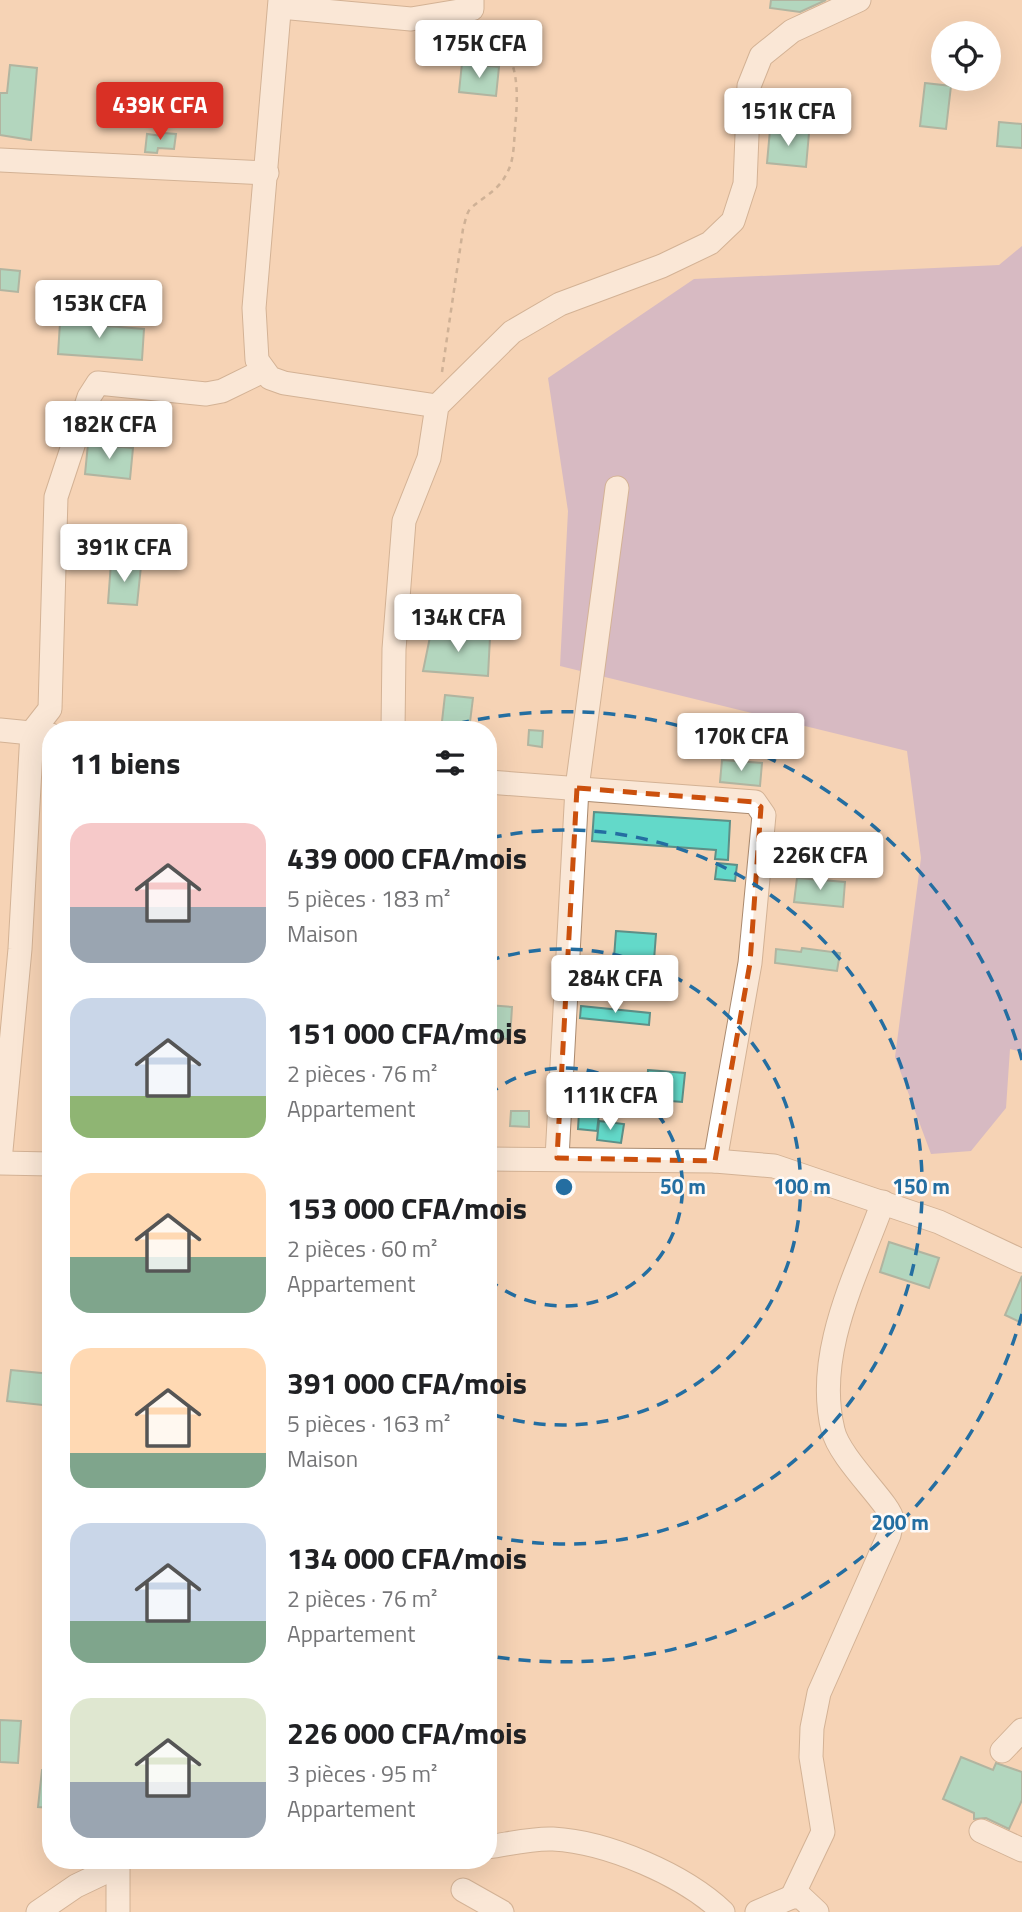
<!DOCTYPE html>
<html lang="fr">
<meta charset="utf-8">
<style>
body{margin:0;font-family:"Titillium Web",sans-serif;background:#f6f6f6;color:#202124;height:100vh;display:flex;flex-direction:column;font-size:26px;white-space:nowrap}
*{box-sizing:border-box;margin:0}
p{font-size:23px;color:#757577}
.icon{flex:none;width:38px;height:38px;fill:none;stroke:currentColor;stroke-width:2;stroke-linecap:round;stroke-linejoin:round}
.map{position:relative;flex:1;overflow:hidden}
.drawer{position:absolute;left:42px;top:721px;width:455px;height:1148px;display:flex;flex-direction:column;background:#fff;border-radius:28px;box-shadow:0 7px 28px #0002}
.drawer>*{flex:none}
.fabs{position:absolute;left:931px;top:21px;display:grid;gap:14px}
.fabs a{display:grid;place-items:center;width:70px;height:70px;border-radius:50%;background:#fff;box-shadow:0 7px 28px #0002;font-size:35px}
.price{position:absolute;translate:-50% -60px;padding:0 16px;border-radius:7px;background:#fff;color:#222;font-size:23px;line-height:46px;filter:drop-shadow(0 2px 4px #0008)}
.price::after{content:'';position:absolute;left:50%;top:42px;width:21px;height:16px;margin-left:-10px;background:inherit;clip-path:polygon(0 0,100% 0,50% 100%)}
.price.on{background:#d93025;color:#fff}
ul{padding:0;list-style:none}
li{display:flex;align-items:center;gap:21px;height:175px;padding:0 28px}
li span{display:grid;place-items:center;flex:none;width:196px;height:140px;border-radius:21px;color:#555}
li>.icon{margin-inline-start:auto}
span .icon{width:84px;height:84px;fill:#fffc;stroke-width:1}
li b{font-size:30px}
h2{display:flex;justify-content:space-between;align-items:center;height:84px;padding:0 28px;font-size:30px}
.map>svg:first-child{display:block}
</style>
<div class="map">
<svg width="1022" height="1912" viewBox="0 0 1022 1912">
<rect width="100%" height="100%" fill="#f5d3b5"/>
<!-- green -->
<polygon fill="#b29bd2" points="1022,246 1022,1052 1010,1049 1006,1108 971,1151 931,1154 895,1057 921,858 907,751 560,666 568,511 548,378 694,279 999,265"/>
<!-- building -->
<g fill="#63d9c9" stroke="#5d8f87" stroke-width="2">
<polygon points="771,0 826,0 800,12 770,8"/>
<polygon points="462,63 499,67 496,96 459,92"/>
<polygon points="10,65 37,68 31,140 0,135 0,93 7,93"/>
<polygon points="925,83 951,86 946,129 920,126"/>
<polygon points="999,122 1022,124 1022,148 997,146"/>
<polygon points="770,130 809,133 806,167 767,163"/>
<polygon points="163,133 176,134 174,149 158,148 157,153 145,152 147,134 162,136"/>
<polygon points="0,269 20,271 18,292 0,290"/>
<polygon points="65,312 83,314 82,324 144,329 142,360 58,354 60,323 64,323"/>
<polygon points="88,444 133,448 130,479 85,474"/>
<polygon points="111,563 141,566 137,605 108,603"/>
<polygon points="431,632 490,637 488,676 423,671"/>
<polygon points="445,695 473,698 469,730 441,730"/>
<polygon points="529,730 543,731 542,747 528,745"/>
<polygon points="722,760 762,763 760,786 720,782"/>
<polygon points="594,812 730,821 728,860 715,859 716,850 592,841"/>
<polygon points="717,863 737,865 735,881 715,879"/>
<polygon points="797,878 845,882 843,907 794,902"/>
<polygon points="616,931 656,934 653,973 613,971"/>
<polygon points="802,948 840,953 837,971 775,963 776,949 801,952"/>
<polygon points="488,1005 512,1007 510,1039 488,1038"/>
<polygon points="581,1006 650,1013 649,1025 580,1018"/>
<polygon points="648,1070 685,1073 682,1102 646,1099"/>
<polygon points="511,1111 529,1111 529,1127 510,1126"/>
<polygon points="579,1112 599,1114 597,1131 578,1129"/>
<polygon points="599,1121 624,1124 621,1143 597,1140"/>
<polygon points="889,1242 939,1258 929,1288 880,1272"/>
<polygon points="1022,1276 1022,1323 1005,1315"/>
<polygon points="11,1370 51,1374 51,1406 7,1401"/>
<polygon points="0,1720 21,1721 18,1763 0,1762"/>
<polygon points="961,1757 993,1770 996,1763 1022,1772 1022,1800 1009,1829 986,1818 974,1819 974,1813 943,1799"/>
<polygon points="42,1770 51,1771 51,1808 38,1807"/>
</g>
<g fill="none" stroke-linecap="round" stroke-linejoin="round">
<!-- minor casing -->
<g stroke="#aa8a6f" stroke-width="25">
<g id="minor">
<polyline points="280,0 254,308 257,360 270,378 284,383 437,406"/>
<polyline points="280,7 411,19 472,9 472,0"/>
<polyline points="0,160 267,173"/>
<polyline points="0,730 51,735"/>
<polyline points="393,730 394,649 404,521 429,458 437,406 512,332 560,304 662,266 710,243 733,221 745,184 749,86 761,56 792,31 859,0"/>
<polyline points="488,782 755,802 764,815 750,963 715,1161"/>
<polyline points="557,1158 577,788 617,488"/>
<polyline points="488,1159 715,1161 774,1166 939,1222 1022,1261"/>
<polyline points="0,1161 20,949 32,732 50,709 56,497 89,397 98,383 206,394 222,391 263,371"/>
<polyline points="0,1163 51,1164"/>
<polyline points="1002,1751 1022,1730"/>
<polyline points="981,1831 1022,1850"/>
<path d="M488,1847c21,-3 44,-9 65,-8 55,3 131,36 170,73"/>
<polyline points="118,1860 118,1912"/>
<polyline points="463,1890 502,1912"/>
<path d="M792,1897l31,-65 -12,-75 1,-29 7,-35 70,-158c1,-5 3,-11 3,-16 -1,-14 -53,-61 -59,-89 -19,-77 24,-156 50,-228"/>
<polyline points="38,1912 76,1886 118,1866"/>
<polyline points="757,1912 792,1897 801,1897 817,1912"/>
</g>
</g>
<!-- path -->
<path stroke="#a08771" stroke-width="2.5" stroke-dasharray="5 5" stroke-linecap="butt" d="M442,372l21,-143c2,-6 3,-15 7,-20 14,-13 29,-18 38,-38 6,-11 6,-30 7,-42 4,-44 4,-73 -29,-105"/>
<!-- minor -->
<use href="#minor" stroke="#fff" stroke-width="23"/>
</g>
<!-- marked area -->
<path d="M0 0H1022V1912H0ZM577,788l178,14 6,5 -11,156 -35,198 -158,-3z" fill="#f5d3b5" fill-opacity=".55" fill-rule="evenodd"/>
<path fill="none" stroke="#cb500d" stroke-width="5" stroke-dasharray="14 9" stroke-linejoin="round" d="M577,788l178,14 6,5 -11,156 -35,198 -158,-3z"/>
<!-- distance rings -->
<g fill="none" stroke="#246ea1" stroke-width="3.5" stroke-dasharray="12 9">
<path d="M488 1095A119 119 0 1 1 488 1279"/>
<path d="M488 961A238 238 0 1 1 488 1413"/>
<path d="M490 838A357 357 0 1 1 490 1536"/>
<path d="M1022 1314A475 475 0 0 1 490 1656M437 729A475 475 0 0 1 1022 1060"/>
</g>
<circle cx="564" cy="1187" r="10" fill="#246ea1" stroke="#fefaf7" stroke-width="3.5"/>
<g font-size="21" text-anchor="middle" font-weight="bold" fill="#246ea1" stroke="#fefaf7" stroke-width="5" stroke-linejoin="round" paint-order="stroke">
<text x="683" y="1194">50 m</text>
<text x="802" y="1194">100 m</text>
<text x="921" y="1194">150 m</text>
<text x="900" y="1530">200 m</text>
</g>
</svg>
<div class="fabs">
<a><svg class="icon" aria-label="locate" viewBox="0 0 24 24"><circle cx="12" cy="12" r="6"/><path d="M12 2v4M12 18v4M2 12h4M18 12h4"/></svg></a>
</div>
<b class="price" style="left:479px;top:80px">175K CFA</b>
<b class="price on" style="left:160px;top:142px">439K CFA</b>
<b class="price" style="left:788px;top:148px">151K CFA</b>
<b class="price" style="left:99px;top:340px">153K CFA</b>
<b class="price" style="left:109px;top:461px">182K CFA</b>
<b class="price" style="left:124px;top:584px">391K CFA</b>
<b class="price" style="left:458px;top:654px">134K CFA</b>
<b class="price" style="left:741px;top:773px">170K CFA</b>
<b class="price" style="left:820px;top:892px">226K CFA</b>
<b class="price" style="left:615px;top:1015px">284K CFA</b>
<b class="price" style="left:610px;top:1132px">111K CFA</b>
<section class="drawer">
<h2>11 biens<svg class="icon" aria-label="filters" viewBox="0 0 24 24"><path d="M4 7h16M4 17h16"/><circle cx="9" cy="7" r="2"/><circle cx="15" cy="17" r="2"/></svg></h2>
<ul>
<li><span style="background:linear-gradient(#f6c9c9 60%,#9aa5b1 0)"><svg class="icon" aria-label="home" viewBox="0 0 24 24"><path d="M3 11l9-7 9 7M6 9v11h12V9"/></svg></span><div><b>439 000 CFA/mois</b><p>5 pièces · 183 m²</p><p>Maison</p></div></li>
<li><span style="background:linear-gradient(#c9d6e8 70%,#8fb573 0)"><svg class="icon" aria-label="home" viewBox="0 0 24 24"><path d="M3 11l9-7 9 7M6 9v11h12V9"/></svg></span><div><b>151 000 CFA/mois</b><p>2 pièces · 76 m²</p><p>Appartement</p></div></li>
<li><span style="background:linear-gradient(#ffd9b3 60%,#7fa58c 0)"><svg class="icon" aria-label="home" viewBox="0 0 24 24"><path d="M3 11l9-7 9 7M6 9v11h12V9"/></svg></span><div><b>153 000 CFA/mois</b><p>2 pièces · 60 m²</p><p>Appartement</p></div></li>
<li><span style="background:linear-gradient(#ffd9b3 75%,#7fa58c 0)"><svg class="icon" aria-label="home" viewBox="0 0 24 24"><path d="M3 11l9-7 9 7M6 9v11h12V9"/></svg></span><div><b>391 000 CFA/mois</b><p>5 pièces · 163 m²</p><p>Maison</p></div></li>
<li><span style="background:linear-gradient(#c9d6e8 70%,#7fa58c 0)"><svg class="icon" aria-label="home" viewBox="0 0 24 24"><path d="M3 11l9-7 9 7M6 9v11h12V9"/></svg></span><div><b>134 000 CFA/mois</b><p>2 pièces · 76 m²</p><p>Appartement</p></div></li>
<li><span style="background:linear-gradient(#dfe7d0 60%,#9aa5b1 0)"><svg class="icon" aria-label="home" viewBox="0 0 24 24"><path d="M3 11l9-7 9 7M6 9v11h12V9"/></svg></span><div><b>226 000 CFA/mois</b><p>3 pièces · 95 m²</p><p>Appartement</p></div></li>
</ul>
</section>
</div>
